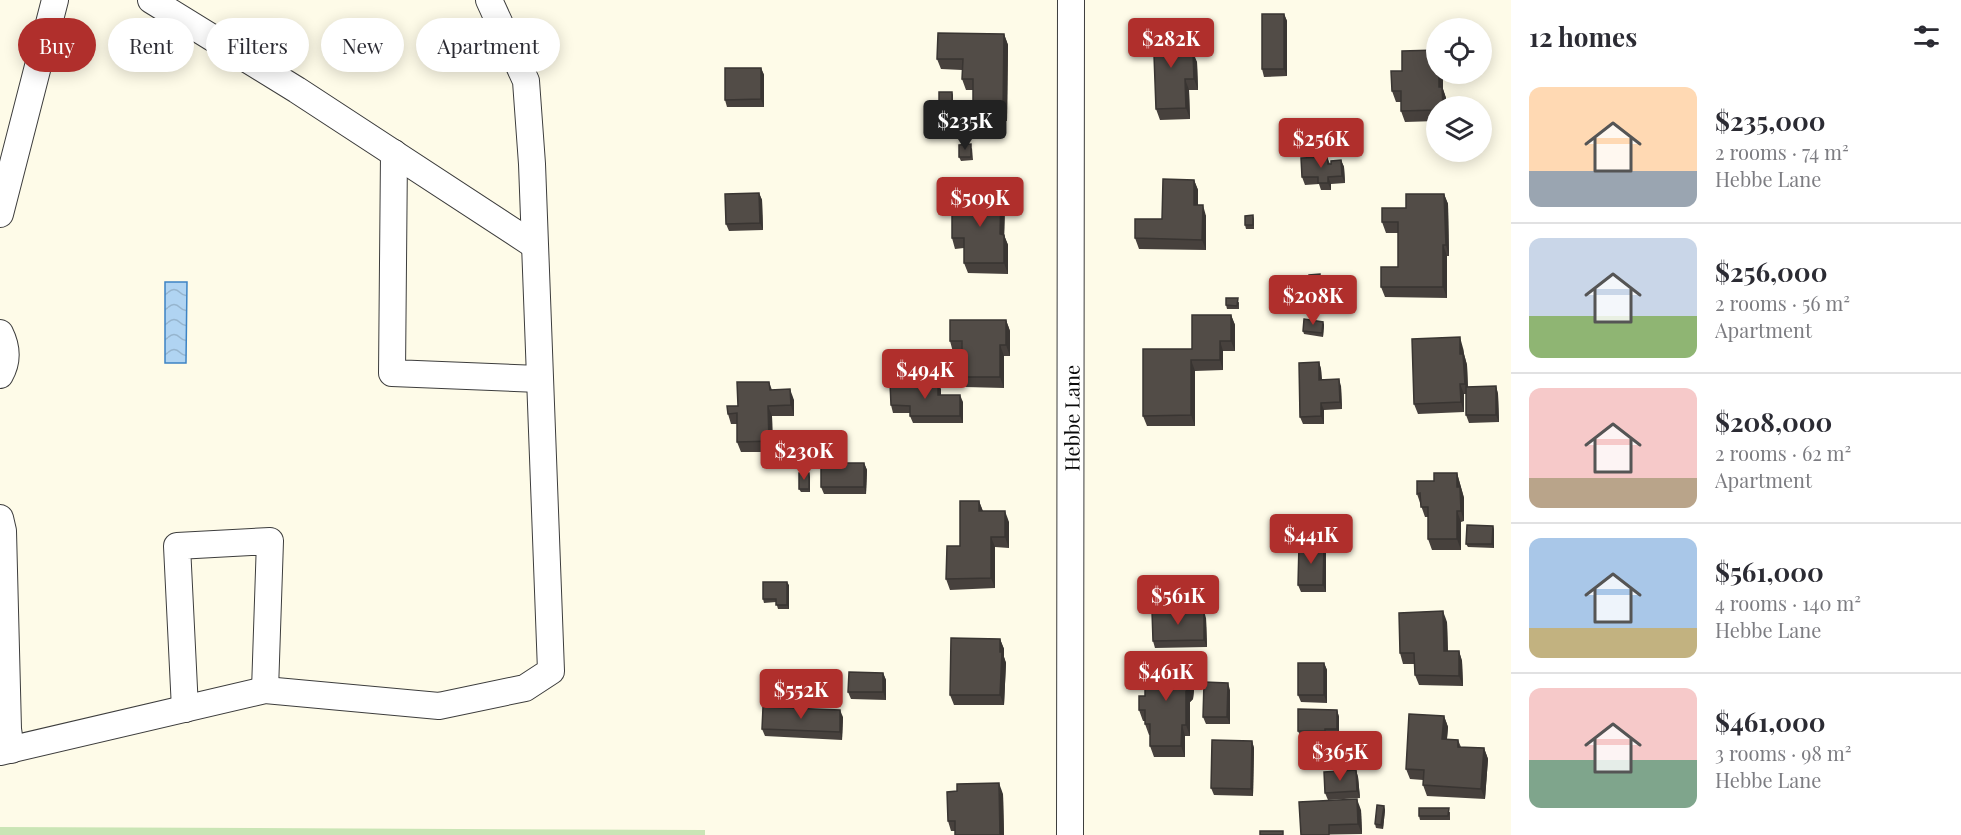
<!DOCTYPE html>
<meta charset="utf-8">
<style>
body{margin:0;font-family:"Playfair Display",serif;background:#f7f7f7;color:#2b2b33;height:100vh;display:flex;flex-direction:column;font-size:22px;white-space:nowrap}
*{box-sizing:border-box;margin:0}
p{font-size:20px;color:#7c7c81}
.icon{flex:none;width:33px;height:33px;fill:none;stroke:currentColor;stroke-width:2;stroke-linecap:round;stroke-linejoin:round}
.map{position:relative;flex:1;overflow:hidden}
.details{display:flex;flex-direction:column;background:#fff;width:450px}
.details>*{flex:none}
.hud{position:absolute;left:18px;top:18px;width:570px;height:54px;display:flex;gap:12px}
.fabs{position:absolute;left:1426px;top:18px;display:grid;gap:12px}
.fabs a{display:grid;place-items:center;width:66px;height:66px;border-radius:50%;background:#fff;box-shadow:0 3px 15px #0003;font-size:30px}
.price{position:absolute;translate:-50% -51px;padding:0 14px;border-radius:6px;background:#b02f2c;color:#fff;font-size:20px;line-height:39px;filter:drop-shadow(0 2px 3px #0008)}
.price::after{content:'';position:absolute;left:50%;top:36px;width:18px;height:14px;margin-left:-9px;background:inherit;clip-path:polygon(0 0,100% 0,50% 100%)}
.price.on{background:#222;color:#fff}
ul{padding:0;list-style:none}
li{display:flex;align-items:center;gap:18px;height:150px;padding:0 18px}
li+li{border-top:2px solid #e1e1e2}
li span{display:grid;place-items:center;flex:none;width:168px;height:120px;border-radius:12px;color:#555}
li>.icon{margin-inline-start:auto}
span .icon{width:72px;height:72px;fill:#fffc;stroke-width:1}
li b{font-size:26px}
h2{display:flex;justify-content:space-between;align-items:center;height:72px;padding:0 18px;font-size:26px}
.tag{padding:0 21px;border-radius:27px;background:#fff;box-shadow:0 3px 15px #0003;font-size:21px;line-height:54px}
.tag.on{background:#b02f2c;color:#fff}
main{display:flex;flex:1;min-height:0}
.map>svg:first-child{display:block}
</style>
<main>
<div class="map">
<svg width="1511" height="835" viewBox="0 0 1511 835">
<defs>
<pattern id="water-waves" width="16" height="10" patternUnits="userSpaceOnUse" patternTransform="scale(1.5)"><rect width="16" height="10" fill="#b0d4f2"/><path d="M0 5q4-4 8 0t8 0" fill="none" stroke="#96b5ce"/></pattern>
</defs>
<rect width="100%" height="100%" fill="#fefbe8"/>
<!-- park -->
<polygon fill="#cae5b5" points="0,827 705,830 705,835 0,835"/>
<!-- water -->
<polygon fill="url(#water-waves)" stroke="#3c83c4" stroke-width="1.5" points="165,282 187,282 186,363 165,363"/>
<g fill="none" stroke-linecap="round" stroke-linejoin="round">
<!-- minor casing -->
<g stroke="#3d3d3d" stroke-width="28">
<g id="minor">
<polyline points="151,0 297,90 534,245"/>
<polyline points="394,153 392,373 539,379"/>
<polyline points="0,214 55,0"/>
<path d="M0,333c7,14 8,28 0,42"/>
<polyline points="0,518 3,531 8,729 11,750"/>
<polyline points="185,709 177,546 270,541 265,690"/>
<polyline points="0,752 265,690 439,706 525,688 551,671 532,164 526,81 489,0"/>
<path id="s1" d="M1070,835l1,-835"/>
</g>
</g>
<!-- minor -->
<use href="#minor" stroke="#fff" stroke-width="26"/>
</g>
<!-- wall -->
<g fill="#47413d">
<polygon points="1284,14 1287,21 1287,76 1264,77 1262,69"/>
<polygon points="1179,28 1183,38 1183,48 1186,48 1187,52 1197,62 1198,90 1189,90 1190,119 1160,120 1156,109"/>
<polygon points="1004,34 1008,45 1007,121 977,121 973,110 973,90 966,90 962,79 962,70 941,69 937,59"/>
<polygon points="761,68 764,75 764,107 727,107 725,100"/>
<polygon points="1443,89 1446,98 1446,106 1437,106 1437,121 1405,122 1401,111 1401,102 1396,102 1392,91"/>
<polygon points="953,95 953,111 940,111 939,108"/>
<polygon points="1348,135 1349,139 1350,151 1336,151 1334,148"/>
<polygon points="972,148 973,160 961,161 959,157"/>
<polygon points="1327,157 1330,164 1341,160 1344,167 1345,183 1331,184 1331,190 1321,190 1319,184 1305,185 1302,177"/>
<polygon points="1194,180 1198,190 1198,205 1206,216 1206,250 1139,249 1135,238 1162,219"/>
<polygon points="759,193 762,200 763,230 729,231 726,224"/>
<polygon points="1444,194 1448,204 1449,256 1447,256 1447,298 1385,297 1381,287 1398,267 1398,233 1386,233 1382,222 1406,208"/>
<polygon points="1005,204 1004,235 1008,245 1008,274 968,273 964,263 964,248 955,249 952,238 963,211"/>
<polygon points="1253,215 1254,219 1254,229 1246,229 1245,225"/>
<polygon points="1321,277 1322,282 1311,284 1309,280"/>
<polygon points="1239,302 1239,309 1227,309 1226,305"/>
<polygon points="1231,315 1235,325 1235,351 1223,351 1223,370 1195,371 1195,426 1147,426 1143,416 1192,349"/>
<polygon points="1006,320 1010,331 1010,356 1004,356 1004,388 965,387 962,377 962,352 953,352 950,341"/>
<polygon points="1323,322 1324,325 1323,337 1304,334 1303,331"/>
<polygon points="1463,348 1464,354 1467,365 1468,387 1496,386 1498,394 1499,422 1469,423 1466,415 1466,394 1464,394 1464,412 1418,414 1414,404"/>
<polygon points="1319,362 1321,369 1322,379 1341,386 1342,409 1324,410 1324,424 1303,424 1300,417"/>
<polygon points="769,382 772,390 794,400 794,416 772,416 773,452 741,452 737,442 737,424 731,424 728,414"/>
<polygon points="941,389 941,395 963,402 963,423 913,423 910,416 910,413 893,413 891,405"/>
<polygon points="806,448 806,459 783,458 782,455"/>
<polygon points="864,463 867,470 866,494 824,494 821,487"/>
<polygon points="1457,473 1464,498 1464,521 1461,522 1461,550 1432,550 1428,539 1428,517 1425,517 1417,494 1434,481"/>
<polygon points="810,477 810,492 801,492 799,489"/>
<polygon points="979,501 983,511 1009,522 1009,548 995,547 995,588 950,590 946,579"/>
<polygon points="1493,526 1494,530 1494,548 1468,547 1466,544"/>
<polygon points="1314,538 1314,545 1326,552 1326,592 1301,592 1298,585 1299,550 1297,546"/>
<polygon points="789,585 789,609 778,609 776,602 764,603 763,599"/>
<polygon points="1206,618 1207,647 1155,648 1153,641"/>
<polygon points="1447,622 1448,651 1459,651 1462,661 1463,686 1419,685 1415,675 1414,664 1403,664 1400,653"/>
<polygon points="1000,639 1004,649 1004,657 1006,663 1004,705 954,705 950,695"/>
<polygon points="1324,663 1327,670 1327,703 1301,702 1298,695"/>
<polygon points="883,673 886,680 886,700 851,699 848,692"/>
<polygon points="1191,673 1191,683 1194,690 1193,699 1190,702 1190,736 1185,736 1185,757 1154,757 1150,746 1150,735 1149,735 1145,724 1145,721 1143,721 1139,710 1145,696"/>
<polygon points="1230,690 1230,724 1206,724 1203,717"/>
<polygon points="1337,710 1339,717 1339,736 1328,736 1328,738 1301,738 1298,731"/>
<polygon points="1444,716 1448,727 1447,739 1458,740 1461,747 1484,748 1488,759 1485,799 1427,796 1423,785 1423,780 1410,779 1406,769"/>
<polygon points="843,717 842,740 765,736 762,729"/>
<polygon points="1252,741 1254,748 1253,796 1214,795 1211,788"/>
<polygon points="1356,770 1358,777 1360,798 1328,800 1325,793"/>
<polygon points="957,791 1003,794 1004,835 955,835 955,831 951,831 948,821"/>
<polygon points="1384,806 1385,810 1383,829 1376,828 1375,824"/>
<polygon points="1361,810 1362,834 1301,835"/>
<polygon points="1450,812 1450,820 1420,820 1419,816"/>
</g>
<!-- shaded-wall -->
<g fill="#393532">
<polygon points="1284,14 1287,21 1287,76 1284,69"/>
<polygon points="1179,28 1183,38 1183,59 1179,48"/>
<polygon points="1004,34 1008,45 1007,121 1003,111"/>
<polygon points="1193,52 1197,62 1198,90 1194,79"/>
<polygon points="761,68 764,75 764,107 761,99"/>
<polygon points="1439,74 1443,74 1443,89 1446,98 1446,106 1443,106 1439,87"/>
<polygon points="1185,79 1189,90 1190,119 1186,108"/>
<polygon points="952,92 953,95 953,111 952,108"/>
<polygon points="1341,160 1344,167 1345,183 1342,176"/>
<polygon points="1328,177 1331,184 1331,190 1328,183"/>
<polygon points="1194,180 1198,190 1198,216 1194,205"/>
<polygon points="759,193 762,200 763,230 760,223"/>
<polygon points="1001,193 1005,204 1004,245 1000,234"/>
<polygon points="1444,194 1448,204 1449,256 1446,245"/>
<polygon points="1203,205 1206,216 1206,250 1202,240"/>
<polygon points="1004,235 1008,245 1008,274 1004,263"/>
<polygon points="1443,245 1447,256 1447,298 1443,287"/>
<polygon points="1231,315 1235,325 1235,351 1231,341"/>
<polygon points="1006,320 1010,331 1010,356 1006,345"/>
<polygon points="1323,322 1324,325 1323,337 1322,333"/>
<polygon points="1460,337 1463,348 1464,354 1467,365 1468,394 1465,384 1460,354"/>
<polygon points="1220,341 1223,351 1223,370 1220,360"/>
<polygon points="1000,345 1004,356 1004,388 1000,377"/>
<polygon points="1191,360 1195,371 1195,426 1191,415"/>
<polygon points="1319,362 1321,369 1322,387 1319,380"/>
<polygon points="1339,379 1341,386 1342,409 1340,402"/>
<polygon points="938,382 941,389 941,402 938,395"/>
<polygon points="1460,384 1464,394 1464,412 1461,402"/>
<polygon points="1496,386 1498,394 1499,422 1496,415"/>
<polygon points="790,389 794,400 794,416 791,405"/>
<polygon points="960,395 963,402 963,423 960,416"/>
<polygon points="1321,403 1324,410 1324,424 1321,416"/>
<polygon points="768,406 772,416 773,452 769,441"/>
<polygon points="864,463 867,470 866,494 864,487"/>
<polygon points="809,473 810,477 810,492 809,489"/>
<polygon points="1457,473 1464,498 1464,521 1461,511 1457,487"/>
<polygon points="979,501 983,512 979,511"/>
<polygon points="1005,511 1009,522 1009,548 1005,537"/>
<polygon points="1457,511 1461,522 1461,550 1457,539"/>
<polygon points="1493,526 1494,530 1494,548 1492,544"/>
<polygon points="991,537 995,547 995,588 991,578"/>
<polygon points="1324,545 1326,552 1326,592 1323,585"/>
<polygon points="787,582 789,585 789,609 787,605"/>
<polygon points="1204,611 1206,618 1207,647 1204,640"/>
<polygon points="1443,611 1447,622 1448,661 1444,651"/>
<polygon points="1000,639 1004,649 1004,657 1006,663 1004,705 1000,695"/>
<polygon points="1459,651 1462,661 1463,686 1459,676"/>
<polygon points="1187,663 1191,673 1191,683 1194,690 1193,699 1190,702 1190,736 1186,725"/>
<polygon points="1324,663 1327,670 1327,703 1324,695"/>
<polygon points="883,673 886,680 886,700 883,692"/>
<polygon points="1228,683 1230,690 1230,724 1227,717"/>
<polygon points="840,710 843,717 842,740 840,732"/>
<polygon points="1337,710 1339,717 1339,736 1337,729"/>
<polygon points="1444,716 1448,727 1446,749 1442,739"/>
<polygon points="1182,725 1185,736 1185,757 1181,746"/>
<polygon points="1252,741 1254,748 1253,796 1251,789"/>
<polygon points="1484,748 1488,759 1485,799 1481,789"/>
<polygon points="1356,770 1358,777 1360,798 1357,791"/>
<polygon points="999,783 1003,794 1004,835 1000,835"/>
<polygon points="1357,799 1361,810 1362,834 1358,824"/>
<polygon points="1384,806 1385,810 1383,829 1381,825"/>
</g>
<!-- building -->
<g fill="#524c47" stroke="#393532" stroke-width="1.5">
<rect x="1262" y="14" width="22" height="55"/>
<polygon points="1153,28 1179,28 1179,48 1186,48 1186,52 1193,52 1194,79 1185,79 1186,108 1156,109"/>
<polygon points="938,33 1004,34 1003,111 973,110 973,79 962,79 963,59 937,59"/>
<polygon points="1437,50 1437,74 1439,74 1439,87 1442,87 1443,106 1437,106 1437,110 1401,111 1401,91 1392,91 1391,71 1402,71 1402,51"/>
<polygon points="725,68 761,68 761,99 725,100"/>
<rect x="939" y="92" width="13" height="16"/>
<polygon points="1348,135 1348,147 1334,148 1334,136"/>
<polygon points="971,144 971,157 959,157 959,145"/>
<polygon points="1327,157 1328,164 1331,164 1331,161 1341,160 1342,176 1328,177 1328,183 1318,183 1318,177 1302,177 1301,158"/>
<polygon points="1163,179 1194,180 1194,205 1203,205 1202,240 1135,238 1135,219 1162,219"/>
<polygon points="964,192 1001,193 1000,234 1004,235 1004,263 964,263 964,238 952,238 952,210 963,211"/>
<polygon points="759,193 760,223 726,224 725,194"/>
<polygon points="1406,194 1444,194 1446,245 1443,245 1443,287 1381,287 1381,267 1398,267 1398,222 1382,222 1382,208 1406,208"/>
<polygon points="1253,215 1253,225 1245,225 1245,216"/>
<polygon points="1320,274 1320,279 1309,280 1309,275"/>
<polygon points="1226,298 1238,298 1237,306 1226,305"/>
<polygon points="1192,315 1231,315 1231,341 1220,341 1220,360 1191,360 1191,415 1143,416 1143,349 1192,349"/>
<polygon points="1304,319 1323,322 1322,333 1303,331"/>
<polygon points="950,320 1006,320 1006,345 1000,345 1000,377 962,377 962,341 950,341"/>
<polygon points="1460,337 1460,354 1463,354 1465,384 1460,384 1461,402 1414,404 1412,339"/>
<polygon points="1319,362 1319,380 1339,379 1340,402 1321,403 1321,416 1300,417 1299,363"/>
<polygon points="737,382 769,382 770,390 790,389 791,405 768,406 769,441 737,442 737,413 728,414 727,406 738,406"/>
<polygon points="938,382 938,395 960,395 960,416 910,416 910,406 891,405 890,383"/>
<polygon points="1496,386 1496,415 1466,415 1466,387"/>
<rect x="782" y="444" width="23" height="11"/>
<rect x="821" y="463" width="43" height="24"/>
<rect x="799" y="473" width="10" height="16"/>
<polygon points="1434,473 1457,473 1457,487 1460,487 1461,511 1457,511 1457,539 1428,539 1428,507 1421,507 1420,493 1417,494 1417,481 1434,481"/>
<polygon points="960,501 979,501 979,511 1005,511 1005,537 991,537 991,578 946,579 947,546 960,546"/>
<polygon points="1467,525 1493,526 1492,544 1466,544"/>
<polygon points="1297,534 1313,535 1313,544 1299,544 1299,546 1297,546"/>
<polygon points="1299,544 1324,545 1323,585 1298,585"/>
<polygon points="763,582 787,582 787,605 776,605 776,599 763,599"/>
<polygon points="1152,611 1204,611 1204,640 1153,641"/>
<polygon points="1443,611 1444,651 1459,651 1459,676 1415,675 1414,653 1400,653 1399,613"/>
<polygon points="951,638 1000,639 1000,652 1002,652 1000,695 950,695"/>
<polygon points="1148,662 1187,663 1187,676 1190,680 1190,688 1186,691 1186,725 1182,725 1181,746 1150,746 1150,724 1145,724 1145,710 1139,710 1139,696 1145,696 1145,678 1148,678"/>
<rect x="1298" y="663" width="26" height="32"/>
<polygon points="849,672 883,673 883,692 848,692"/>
<polygon points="1204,682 1228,683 1227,717 1203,717"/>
<polygon points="763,707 840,710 840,732 762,729"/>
<polygon points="1298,709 1337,710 1337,729 1325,729 1325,731 1298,731"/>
<polygon points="1409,714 1444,716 1442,739 1458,740 1458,747 1484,748 1481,789 1423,785 1424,770 1406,769"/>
<polygon points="1212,740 1252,741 1251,789 1211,788"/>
<polygon points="1356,770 1357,791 1325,793 1324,772"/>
<polygon points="999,783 1000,835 955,835 955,821 948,821 947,792 957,791 957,784"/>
<polygon points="1357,799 1358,824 1329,825 1329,835 1301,835 1299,802"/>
<polygon points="1377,805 1384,806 1381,825 1375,824"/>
<polygon points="1419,808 1449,808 1448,816 1419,816"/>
<rect x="1260" y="831" width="23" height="4"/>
</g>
<g text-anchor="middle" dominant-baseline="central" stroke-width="6" stroke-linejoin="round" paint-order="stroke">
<!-- street labels -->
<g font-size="20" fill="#0a0a0a" stroke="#fff">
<text stroke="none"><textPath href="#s1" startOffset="417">Hebbe Lane</textPath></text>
</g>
</g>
</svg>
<div class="fabs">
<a><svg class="icon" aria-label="locate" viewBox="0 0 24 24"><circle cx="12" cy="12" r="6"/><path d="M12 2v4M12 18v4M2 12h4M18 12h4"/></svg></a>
<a><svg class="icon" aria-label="layers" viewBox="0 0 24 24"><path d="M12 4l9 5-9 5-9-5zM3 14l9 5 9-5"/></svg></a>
</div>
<b class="price" style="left:1171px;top:69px">$282K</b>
<b class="price on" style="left:965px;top:151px">$235K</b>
<b class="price" style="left:1321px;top:169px">$256K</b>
<b class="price" style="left:980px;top:228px">$509K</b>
<b class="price" style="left:1313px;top:326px">$208K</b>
<b class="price" style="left:925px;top:400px">$494K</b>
<b class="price" style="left:804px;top:481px">$230K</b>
<b class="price" style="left:1311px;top:565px">$441K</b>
<b class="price" style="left:1178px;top:626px">$561K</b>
<b class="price" style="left:1166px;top:702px">$461K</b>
<b class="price" style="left:801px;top:720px">$552K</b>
<b class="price" style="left:1340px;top:782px">$365K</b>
<div class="hud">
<a class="tag on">Buy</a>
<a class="tag">Rent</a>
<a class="tag">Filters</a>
<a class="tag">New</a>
<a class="tag">Apartment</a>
</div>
</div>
<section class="details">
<h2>12 homes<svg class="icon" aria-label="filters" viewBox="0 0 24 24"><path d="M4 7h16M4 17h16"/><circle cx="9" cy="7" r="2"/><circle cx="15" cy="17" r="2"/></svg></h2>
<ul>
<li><span style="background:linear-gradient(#ffd9b3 70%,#9aa5b1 0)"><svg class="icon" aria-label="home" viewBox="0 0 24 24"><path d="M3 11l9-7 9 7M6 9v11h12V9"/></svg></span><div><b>$235,000</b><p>2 rooms · 74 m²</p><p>Hebbe Lane</p></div></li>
<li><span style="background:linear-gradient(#c9d6e8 65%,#8fb573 0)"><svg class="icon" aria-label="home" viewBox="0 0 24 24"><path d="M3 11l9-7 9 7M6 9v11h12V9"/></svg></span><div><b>$256,000</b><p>2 rooms · 56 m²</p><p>Apartment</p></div></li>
<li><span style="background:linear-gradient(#f6c9c9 75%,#b9a48a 0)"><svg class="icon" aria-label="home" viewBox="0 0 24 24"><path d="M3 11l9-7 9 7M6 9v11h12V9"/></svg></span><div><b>$208,000</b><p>2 rooms · 62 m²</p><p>Apartment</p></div></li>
<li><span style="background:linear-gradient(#a9c7e8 75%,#c2b280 0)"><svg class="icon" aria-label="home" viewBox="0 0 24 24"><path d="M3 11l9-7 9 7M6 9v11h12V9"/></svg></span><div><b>$561,000</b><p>4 rooms · 140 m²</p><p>Hebbe Lane</p></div></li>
<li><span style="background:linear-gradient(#f6c9c9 60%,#7fa58c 0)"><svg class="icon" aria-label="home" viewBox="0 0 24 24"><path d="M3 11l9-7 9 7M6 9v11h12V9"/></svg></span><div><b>$461,000</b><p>3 rooms · 98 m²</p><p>Hebbe Lane</p></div></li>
</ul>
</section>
</main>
